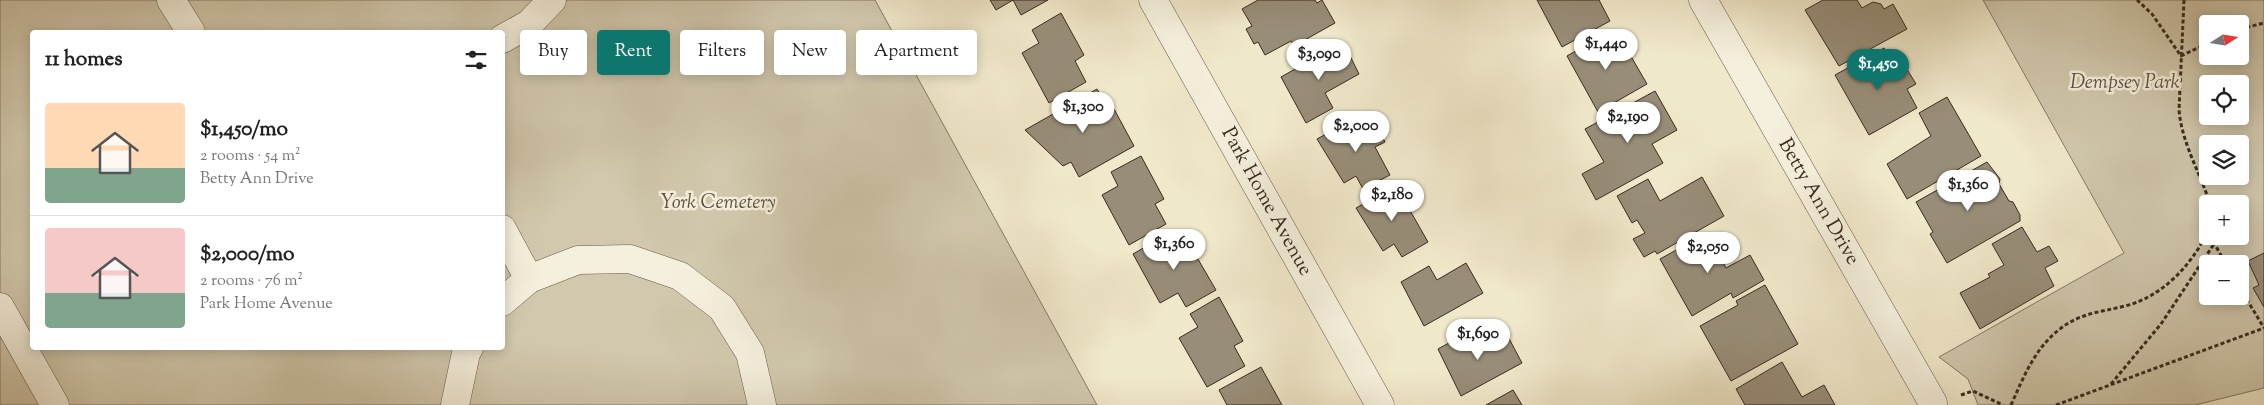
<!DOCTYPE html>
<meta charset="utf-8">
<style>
body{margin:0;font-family:"Sorts Mill Goudy",serif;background:#f6f6f6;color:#222;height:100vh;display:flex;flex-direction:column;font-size:19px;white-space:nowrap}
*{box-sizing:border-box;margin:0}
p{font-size:16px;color:#767676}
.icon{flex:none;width:28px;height:28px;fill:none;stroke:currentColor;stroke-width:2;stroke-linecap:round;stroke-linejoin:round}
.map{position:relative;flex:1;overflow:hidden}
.details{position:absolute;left:30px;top:30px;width:475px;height:320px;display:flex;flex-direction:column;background:#fff;border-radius:5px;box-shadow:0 2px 12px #0003}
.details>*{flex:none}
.top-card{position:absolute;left:520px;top:30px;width:475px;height:45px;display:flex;gap:10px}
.needle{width:32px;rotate:78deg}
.buttons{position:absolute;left:2199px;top:15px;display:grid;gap:10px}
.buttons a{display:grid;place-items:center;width:50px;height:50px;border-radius:5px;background:#fff;box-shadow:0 2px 12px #0003;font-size:25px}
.price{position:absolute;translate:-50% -42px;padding:0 11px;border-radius:18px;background:#fff;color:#222;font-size:16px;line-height:32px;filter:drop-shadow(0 1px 2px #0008)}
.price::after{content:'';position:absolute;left:50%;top:30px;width:15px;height:11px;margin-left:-8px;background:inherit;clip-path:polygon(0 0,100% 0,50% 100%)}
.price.on{background:#0f766e;color:#fff}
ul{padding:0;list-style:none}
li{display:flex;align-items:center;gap:15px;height:125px;padding:0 15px}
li+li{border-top:1px solid #e0e0e0}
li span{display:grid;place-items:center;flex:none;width:140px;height:100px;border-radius:5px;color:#555}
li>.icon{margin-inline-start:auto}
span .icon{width:60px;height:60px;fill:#fffc;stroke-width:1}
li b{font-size:21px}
h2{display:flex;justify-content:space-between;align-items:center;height:60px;padding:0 15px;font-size:21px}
.tag{padding:0 18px;border-radius:5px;background:#fff;box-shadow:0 2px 12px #0003;font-size:18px;line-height:45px}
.tag.on{background:#0f766e;color:#fff}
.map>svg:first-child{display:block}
</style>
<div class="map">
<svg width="2264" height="405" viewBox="0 0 2264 405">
<rect width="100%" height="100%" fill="#f0e8ca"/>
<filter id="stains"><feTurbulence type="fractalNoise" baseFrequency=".004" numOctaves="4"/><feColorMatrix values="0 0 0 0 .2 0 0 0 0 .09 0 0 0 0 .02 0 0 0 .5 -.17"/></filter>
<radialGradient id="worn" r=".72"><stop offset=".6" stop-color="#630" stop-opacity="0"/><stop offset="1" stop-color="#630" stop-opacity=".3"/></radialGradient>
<!-- green -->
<g fill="#d1c8ad" stroke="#857a66" fill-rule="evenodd">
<path d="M0,0h875l222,405h-1097zM32,32h470v316h-470z"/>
<path d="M1983,0h281v388l-69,17h-217l-10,-26 -29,-22 185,-104zM2208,24h32v32h-32zM2208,84h32v32h-32zM2208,144h32v32h-32zM2208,204h32v32h-32zM2208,264h32v32h-32z"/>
</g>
<!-- building -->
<g fill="#988d78" stroke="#392b20">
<polygon points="990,0 1048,0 1021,15 1013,0 996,10"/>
<polygon points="1258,0 1315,0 1317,3 1322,0 1335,23 1294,46 1291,41 1265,55 1258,42 1254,44 1246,29 1252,26 1242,9"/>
<polygon points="1537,0 1599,0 1610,21 1562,47"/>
<polygon points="1823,0 1857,0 1862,8 1873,2 1881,4 1884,9 1893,4 1907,29 1839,66 1805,10"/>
<polygon points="1061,13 1084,55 1075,61 1086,82 1049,103 1022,53 1039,43 1032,30"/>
<polygon points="1612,30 1626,54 1629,53 1647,84 1598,112 1567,56"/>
<polygon points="1343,42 1359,74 1325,93 1333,108 1306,123 1281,77"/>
<polygon points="1884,48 1897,71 1905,66 1916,84 1907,89 1917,108 1869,135 1835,75"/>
<polygon points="1097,89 1105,102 1107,101 1112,110 1114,109 1134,146 1079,177 1071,162 1063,166 1025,130"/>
<polygon points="1655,91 1677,130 1652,144 1663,163 1596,200 1582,174 1604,162 1585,129"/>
<polygon points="1947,97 1981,156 1907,199 1887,164 1931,136 1919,113"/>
<polygon points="1358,117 1366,131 1376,125 1385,142 1375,147 1390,175 1363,189 1356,176 1344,183 1317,139"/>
<polygon points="1141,156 1164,199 1155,204 1166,224 1129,245 1102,195 1118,186 1111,172"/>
<polygon points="1987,162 2000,179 1999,184 2009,201 2013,202 2020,215 2020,221 1947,263 1930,234 1933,232 1916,202"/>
<polygon points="1702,177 1724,216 1657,254 1655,251 1644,257 1633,239 1645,233 1637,220 1632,223 1617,196 1648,179 1660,201"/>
<polygon points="1396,186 1428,242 1402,257 1394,244 1383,251 1356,208"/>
<polygon points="2022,227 2037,252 2049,246 2058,261 2045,268 2054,286 1980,329 1960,293 1990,277 1988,274 2004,265 1992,244"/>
<polygon points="1171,232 1183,254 1192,249 1216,290 1186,307 1178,293 1160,303 1133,254"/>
<polygon points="1707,233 1726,268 1750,255 1764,280 1733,298 1731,293 1692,316 1660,259"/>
<polygon points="2264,253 2264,307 2253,288 2259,285 2248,261"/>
<polygon points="1466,263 1483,293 1424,326 1401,282 1429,266 1437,280"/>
<polygon points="1765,285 1798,344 1731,381 1700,326 1738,305 1736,301"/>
<polygon points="1219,297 1243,341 1234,346 1245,366 1207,387 1179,338 1198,327 1190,314"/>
<polygon points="1505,331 1522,363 1461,396 1438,349 1467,333 1475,348"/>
<polygon points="1782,362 1802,397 1824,385 1835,405 1745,405 1736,389"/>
<polygon points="1261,367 1282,405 1227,405 1219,390"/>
<polygon points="1513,390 1522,405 1486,405"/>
</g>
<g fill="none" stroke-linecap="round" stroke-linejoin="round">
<!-- minor casing -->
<g stroke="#675a4a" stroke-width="29">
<g id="minor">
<polyline points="171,0 191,32"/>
<polyline points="1153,0 1380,405"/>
<polyline points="1703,0 1933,403"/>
<polyline points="502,39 529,24 552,0"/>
<polyline points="502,229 529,279"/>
<polyline points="502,302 529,279 578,260 630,259 680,276 722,308 750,353 762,405"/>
<polyline points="0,307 55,405"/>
<polyline points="455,405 466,353 469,348"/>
</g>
</g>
<!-- path -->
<g stroke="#392b20" stroke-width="3" stroke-dasharray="4 2.5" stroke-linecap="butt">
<polyline points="2137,0 2152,14 2181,56 2208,43"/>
<path d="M2184,0l-5,110c3,34 21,62 31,94"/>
<polyline points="2240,29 2264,23"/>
<polyline points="2210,236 2226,264"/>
<polyline points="2240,288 2264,328"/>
<polyline points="2111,384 2161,324 2214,244"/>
<polyline points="1961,395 1973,391 2003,405"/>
<path d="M2011,405c13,-29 24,-57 49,-76 20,-16 41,-17 65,-23 37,-9 67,-41 83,-75"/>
<polyline points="2056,405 2264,328"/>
</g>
<!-- minor -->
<use href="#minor" stroke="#f5f0dd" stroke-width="28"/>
</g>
<g text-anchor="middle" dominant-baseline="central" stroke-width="5" stroke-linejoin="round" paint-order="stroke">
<!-- park labels -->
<g font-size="20" font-style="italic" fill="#5f5243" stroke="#f5f0dd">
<text x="2125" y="83">Dempsey Park</text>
<text x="718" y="203">York Cemetery</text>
</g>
<!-- street labels -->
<g font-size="20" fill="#392b20" stroke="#f5f0dd">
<text transform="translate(1266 202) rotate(61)">Park Home Avenue</text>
<text transform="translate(1818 202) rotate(60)">Betty Ann Drive</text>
</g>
</g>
<rect width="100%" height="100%" filter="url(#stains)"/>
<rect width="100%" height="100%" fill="url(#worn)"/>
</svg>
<div class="buttons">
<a><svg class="needle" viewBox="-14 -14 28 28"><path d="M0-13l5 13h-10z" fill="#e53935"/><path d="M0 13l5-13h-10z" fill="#767676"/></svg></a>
<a><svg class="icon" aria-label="locate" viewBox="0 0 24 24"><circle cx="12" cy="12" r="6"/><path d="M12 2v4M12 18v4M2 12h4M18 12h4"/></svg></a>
<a><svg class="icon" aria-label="layers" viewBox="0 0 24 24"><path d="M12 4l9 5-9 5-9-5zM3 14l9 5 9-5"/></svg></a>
<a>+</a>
<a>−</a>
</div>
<b class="price" style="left:1606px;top:71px">$1,440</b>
<b class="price" style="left:1319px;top:81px">$3,090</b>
<b class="price on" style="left:1878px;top:91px">$1,450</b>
<b class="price" style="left:1083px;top:134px">$1,300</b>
<b class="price" style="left:1628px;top:144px">$2,190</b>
<b class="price" style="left:1356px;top:153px">$2,000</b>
<b class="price" style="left:1968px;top:212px">$1,360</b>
<b class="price" style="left:1392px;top:222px">$2,180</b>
<b class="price" style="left:1174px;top:271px">$1,360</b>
<b class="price" style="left:1708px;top:274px">$2,050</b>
<b class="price" style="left:1478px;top:361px">$1,690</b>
<div class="top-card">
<a class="tag">Buy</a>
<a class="tag on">Rent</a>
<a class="tag">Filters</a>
<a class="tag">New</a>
<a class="tag">Apartment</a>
</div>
<section class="details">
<h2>11 homes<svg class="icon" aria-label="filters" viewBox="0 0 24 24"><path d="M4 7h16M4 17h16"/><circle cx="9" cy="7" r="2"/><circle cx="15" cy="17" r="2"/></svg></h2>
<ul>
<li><span style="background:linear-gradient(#ffd9b3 65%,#7fa58c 0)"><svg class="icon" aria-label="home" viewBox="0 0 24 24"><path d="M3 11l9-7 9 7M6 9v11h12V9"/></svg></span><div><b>$1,450/mo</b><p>2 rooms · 54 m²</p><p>Betty Ann Drive</p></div></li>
<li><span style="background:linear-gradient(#f6c9c9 65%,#7fa58c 0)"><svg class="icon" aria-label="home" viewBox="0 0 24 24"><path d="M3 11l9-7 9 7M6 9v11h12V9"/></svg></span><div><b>$2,000/mo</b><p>2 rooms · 76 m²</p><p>Park Home Avenue</p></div></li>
</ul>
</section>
</div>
